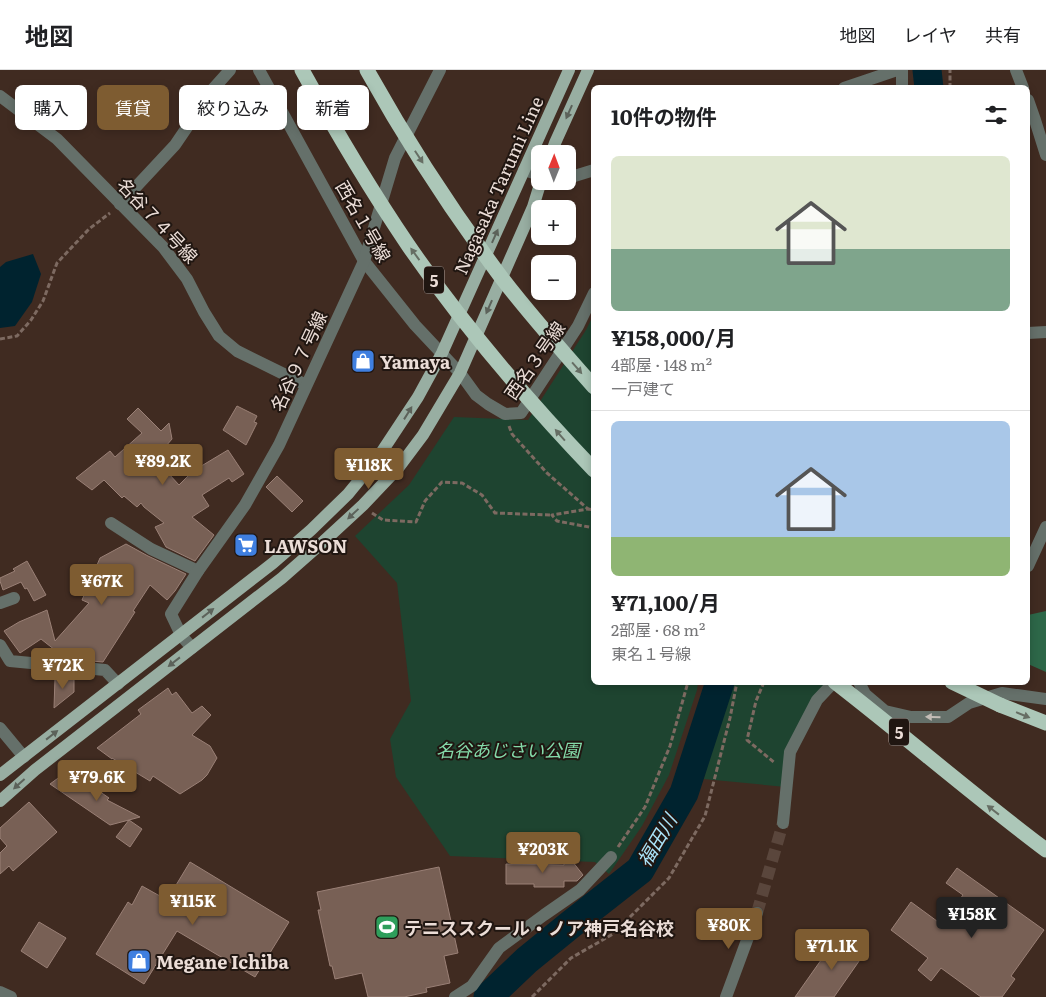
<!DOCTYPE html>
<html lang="ja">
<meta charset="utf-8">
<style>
body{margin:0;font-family:Literata,"Noto Sans JP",serif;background:#f2f2f2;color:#202124;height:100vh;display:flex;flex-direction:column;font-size:19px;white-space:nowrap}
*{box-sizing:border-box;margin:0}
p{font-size:16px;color:#757577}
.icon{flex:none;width:28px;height:28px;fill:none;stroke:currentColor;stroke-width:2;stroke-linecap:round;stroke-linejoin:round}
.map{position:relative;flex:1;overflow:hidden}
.sheet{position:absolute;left:591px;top:15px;width:439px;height:600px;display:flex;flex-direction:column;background:#fff;border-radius:8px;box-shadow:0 2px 8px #0003}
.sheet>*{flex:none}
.hud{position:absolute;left:15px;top:15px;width:475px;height:45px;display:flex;gap:10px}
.needle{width:32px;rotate:1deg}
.controls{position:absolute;left:531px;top:75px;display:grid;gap:10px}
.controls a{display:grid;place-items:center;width:45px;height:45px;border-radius:8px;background:#fff;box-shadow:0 2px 8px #0003;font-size:25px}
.price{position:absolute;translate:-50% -42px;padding:0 11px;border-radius:5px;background:#7e5c31;color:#fff;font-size:16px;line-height:32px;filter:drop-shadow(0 1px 2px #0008)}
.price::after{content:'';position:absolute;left:50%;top:30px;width:15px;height:11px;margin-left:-8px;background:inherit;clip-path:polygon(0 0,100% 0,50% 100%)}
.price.selected{background:#222;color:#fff}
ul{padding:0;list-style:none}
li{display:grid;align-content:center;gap:10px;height:265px;padding:0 20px}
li+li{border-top:1px solid #e0e0e0}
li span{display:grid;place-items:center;height:155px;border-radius:8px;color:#555}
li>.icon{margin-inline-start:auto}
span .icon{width:90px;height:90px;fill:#fffc;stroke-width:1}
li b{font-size:21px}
h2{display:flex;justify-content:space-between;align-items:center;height:60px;padding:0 20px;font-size:21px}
.chip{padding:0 18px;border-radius:8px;background:#fff;box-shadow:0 2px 8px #0003;font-size:18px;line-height:45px}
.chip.selected{background:#7e5c31;color:#fff}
header{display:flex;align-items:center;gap:30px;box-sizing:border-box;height:70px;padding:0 25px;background:#fff;border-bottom:1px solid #e0e0e0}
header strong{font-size:24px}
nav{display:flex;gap:28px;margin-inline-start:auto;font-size:18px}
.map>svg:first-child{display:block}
</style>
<header>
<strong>地図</strong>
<nav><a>地図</a><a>レイヤ</a><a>共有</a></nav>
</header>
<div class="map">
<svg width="1046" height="927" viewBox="0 0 1046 927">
<rect width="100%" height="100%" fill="#402b21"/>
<!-- green -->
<g fill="#1e4430">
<polygon points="594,244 594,612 698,613 697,620 669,705 642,756 609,804 595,792 450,786 396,707 390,669 411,631 397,513 355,466 409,415 454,347 528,350 586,260"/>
<polygon points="727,613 834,613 790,682 786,717 704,709"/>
</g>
<!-- forest -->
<polygon fill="#2d6748" points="1046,541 1046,602 1028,594 1028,545"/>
<!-- water -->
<polygon fill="#00232f" points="33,184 41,204 32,232 15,256 0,258 0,197 6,192"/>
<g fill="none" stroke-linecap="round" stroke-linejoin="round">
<!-- river -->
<g stroke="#00232f" stroke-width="29">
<polyline points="927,0 929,18"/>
<polyline points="488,927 527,890 570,855 640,800 684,723 720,612"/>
</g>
</g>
<!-- building -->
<g fill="#786055" stroke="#9a8076">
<polygon points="237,336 257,346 254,352 257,353 246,375 223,360"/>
<polygon points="138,338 161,361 169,353 172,369 160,383 163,387 158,392 179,415 193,401 228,380 244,404 232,412 229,408 202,425 209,436 192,447 214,465 195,491 166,477 155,457 164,453 144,437 141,433 137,437 124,426 122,428 104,410 92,420 76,408 110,381 115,387 142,363 127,349"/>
<polygon points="277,406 303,431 292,442 266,417"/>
<polygon points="126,474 148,486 186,504 175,521 167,530 150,515 133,541 135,542 103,592 91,591 75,579 75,581 68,588 65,588 41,569 20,583 4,561 19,552 47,540 55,571 89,533 82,530 100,488"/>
<polygon points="27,491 46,525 34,531 27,518 25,519 21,512 3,520 0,511 0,508 15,501 13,499"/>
<polygon points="55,608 74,608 74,622 54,638"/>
<polygon points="168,618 172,625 176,622 192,643 202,636 211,645 192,665 210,676 217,688 207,705 202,710 180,724 153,706 150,711 112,688 112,689 97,678 141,644 138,640"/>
<polygon points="76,695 101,712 96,719 109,728 107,730 140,747 129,750 142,759 130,777 116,767 129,750 110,755 50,714"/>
<polygon points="29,732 57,762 13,801 9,796 0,804 0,783 7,776 0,768 0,758"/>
<polygon points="565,782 583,805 577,811 564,811 564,817 534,817 534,814 506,814 506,794 564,795"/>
<polygon points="190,792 289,852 255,907 177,861 144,914 96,884 128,832 132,835 142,816 167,830"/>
<polygon points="439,797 458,883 444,886 450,913 426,918 427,922 404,927 368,927 362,903 335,909 332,896 330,896 318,840 321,840 317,822"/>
<polygon points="957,798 1044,860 1011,906 1015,909 1002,927 981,927 941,898 931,911 918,900 928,888 891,860 911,832 941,854 963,825 946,813"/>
<polygon points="39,852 66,868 47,898 21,881"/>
<polygon points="838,866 864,884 834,927 795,927"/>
</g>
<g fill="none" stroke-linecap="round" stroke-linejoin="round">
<!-- minor-tunnel -->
<polyline stroke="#5a463c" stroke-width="12" stroke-dasharray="12 6" stroke-linecap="butt" points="757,843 783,753"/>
<!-- path -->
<g stroke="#7d6a61" stroke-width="3" stroke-dasharray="5 2.5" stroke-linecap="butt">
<polyline points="950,18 950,0"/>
<polyline points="0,269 17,266 31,250 43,231 57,193 89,159 110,143"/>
<polyline points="509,356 512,364 547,403 588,439 552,445 557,451 594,458"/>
<polyline points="588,439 594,440"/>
<polyline points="372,443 383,450 416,452 425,431 442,412 462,413 482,425 495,443 552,445"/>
<polyline points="764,612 756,631 747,670 775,693"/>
<polyline points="618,777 645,737 670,676 688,612"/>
<polyline points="532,927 571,888 613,864 669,808 705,746 730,648 737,612"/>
</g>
<!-- minor -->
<g stroke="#65706a" stroke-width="12">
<polyline points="259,0 364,191 415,255 460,303 476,325 488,334 505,344 521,343 578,256 594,223"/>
<polyline points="1016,0 1023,18"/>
<polyline points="844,18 897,0"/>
<polyline points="902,18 902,0"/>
<polyline points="0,26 57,69 163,177 187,209 204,242 219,266 237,281 306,315"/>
<polyline points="1028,30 1035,50 1046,85"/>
<polyline points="524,100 540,105"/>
<polyline points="568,108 594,100"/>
<polyline points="554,111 558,111"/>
<polyline points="120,134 175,75 213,19 230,0"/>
<polyline points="1028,263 1046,262"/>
<polyline points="111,453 151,479 198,501"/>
<polyline points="1028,496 1046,457"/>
<polyline points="0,533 14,528"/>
<polyline points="0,575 10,591 105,600 118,614"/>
<polyline points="192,578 181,565 171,544 198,501 245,435 279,375 364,191 395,88 440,0"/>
<polyline points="859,612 865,624 885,641 911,647 948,647 969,633 1002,623 1046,629"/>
<polyline points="0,658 24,687"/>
<polyline points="783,753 790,682 817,630 834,612"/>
<polyline points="0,922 11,927"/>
<polyline points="455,927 472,916 499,878 544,845 580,820 611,787"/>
<polyline points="726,927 757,843"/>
</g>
<!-- major -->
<g stroke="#98aea2" stroke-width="12">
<polyline points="551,84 555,73 588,0"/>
<polyline points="0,705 273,493 311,460 348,424 379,386 418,327 442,283 569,0"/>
<polyline points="0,731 35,700 282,508 324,471 363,435 399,397 423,365 460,303 533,137 541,111"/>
</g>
<!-- highway -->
<g stroke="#acc7b8" stroke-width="15">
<path d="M835,612c71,55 139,114 211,168"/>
<polyline points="1000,635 1046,653"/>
</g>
<!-- highway-bridge -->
<g stroke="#acc7b8" stroke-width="15">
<path d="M302,0c33,60 68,119 106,175 55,80 119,155 186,225"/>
<path d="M367,0c40,72 85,141 134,207 29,38 61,74 93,110"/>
<polyline points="952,612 1000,635"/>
</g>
</g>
<!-- one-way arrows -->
<defs><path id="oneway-solid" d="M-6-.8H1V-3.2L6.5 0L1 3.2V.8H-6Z" transform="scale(1.25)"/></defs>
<g fill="#5c625a">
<use href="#oneway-solid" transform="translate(569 42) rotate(114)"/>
<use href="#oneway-solid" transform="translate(495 166) rotate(-66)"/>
<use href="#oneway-solid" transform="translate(489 237) rotate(114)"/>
<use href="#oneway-solid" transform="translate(408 343) rotate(-58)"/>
<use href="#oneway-solid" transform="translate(353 444) rotate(137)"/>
<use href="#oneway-solid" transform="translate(208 543) rotate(-38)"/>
<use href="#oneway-solid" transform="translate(174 592) rotate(142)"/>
<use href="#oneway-solid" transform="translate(52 665) rotate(-38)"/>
<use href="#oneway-solid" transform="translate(19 714) rotate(138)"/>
</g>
<g fill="#666e64">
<use href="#oneway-solid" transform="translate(419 87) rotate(57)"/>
<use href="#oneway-solid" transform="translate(415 184) rotate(-126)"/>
<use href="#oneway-solid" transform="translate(577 298) rotate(49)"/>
<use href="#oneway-solid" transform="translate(560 365) rotate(-131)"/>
<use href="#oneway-solid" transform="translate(1023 645) rotate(22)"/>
<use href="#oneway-solid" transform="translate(993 740) rotate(-142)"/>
</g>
<use fill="#c3bcb6" href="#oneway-solid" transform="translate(933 647) rotate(-179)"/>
<!-- icons -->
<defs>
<g id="shop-square" transform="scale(1.25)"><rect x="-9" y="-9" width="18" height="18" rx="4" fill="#3f7fe0" stroke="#201611"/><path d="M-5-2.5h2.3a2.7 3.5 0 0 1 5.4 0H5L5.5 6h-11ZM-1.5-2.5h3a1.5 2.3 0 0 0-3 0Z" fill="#fff"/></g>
<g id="supermarket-square" transform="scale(1.25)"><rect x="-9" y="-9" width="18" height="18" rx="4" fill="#3f7fe0" stroke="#201611"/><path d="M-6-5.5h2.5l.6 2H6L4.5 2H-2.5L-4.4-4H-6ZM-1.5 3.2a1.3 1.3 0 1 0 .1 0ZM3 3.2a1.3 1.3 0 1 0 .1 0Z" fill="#fff"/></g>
<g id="stadium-square" transform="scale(1.25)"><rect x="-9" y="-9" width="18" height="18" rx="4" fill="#2e9e5b" stroke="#201611"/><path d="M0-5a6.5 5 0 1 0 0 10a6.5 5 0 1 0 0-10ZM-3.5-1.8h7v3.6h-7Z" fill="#fff"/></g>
</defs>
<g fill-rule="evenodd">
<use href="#shop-square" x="363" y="291"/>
<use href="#supermarket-square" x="246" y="475"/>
<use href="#stadium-square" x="387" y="857"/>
<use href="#shop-square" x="139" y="891"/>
</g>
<g text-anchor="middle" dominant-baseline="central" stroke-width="4" stroke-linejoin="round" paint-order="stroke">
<!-- shield labels -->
<g fill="#201611" stroke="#aea19c" stroke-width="1">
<rect x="424" y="196.5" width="20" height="27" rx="4"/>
<rect x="889" y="648.5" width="20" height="27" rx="4"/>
</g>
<g font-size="16" font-weight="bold" fill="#ebddd7">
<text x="434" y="210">5</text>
<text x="899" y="662">5</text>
</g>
<!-- street labels -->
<g font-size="18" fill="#ebddd7" stroke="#201611">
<text transform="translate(498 115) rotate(-66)">Nagasaka Tarumi Line</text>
<text transform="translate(158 150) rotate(47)">名谷７４号線</text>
<text transform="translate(364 151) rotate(60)">西名１号線</text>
<text transform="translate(534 290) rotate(-55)">西名３号線</text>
<text transform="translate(298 291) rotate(-65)">名谷９７号線</text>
</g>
<!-- poi labels -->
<g font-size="18" font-weight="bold" fill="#ebddd7" stroke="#201611" text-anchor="start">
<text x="380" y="291">Yamaya</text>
<text x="264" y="475">LAWSON</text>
<text x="404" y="857">テニススクール・ノア神戸名谷校</text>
<text x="156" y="891">Megane Ichiba</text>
</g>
<!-- park labels -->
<g font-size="18" font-style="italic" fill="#84daa9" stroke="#201611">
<text x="508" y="679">名谷あじさい公園</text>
</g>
<!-- water labels -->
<g font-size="19" font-style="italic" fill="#abe5fa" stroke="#201611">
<text transform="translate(656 770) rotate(-59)">福田川</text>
</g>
</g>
</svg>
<div class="controls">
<a><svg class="needle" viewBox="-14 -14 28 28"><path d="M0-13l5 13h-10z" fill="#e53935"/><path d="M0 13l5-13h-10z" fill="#757577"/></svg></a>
<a>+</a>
<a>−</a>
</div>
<b class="price" style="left:163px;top:416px">¥89.2K</b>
<b class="price" style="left:369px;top:420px">¥118K</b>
<b class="price" style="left:102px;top:536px">¥67K</b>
<b class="price" style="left:63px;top:620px">¥72K</b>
<b class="price" style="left:97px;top:732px">¥79.6K</b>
<b class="price" style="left:543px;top:804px">¥203K</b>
<b class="price" style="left:193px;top:856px">¥115K</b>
<b class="price selected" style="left:972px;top:869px">¥158K</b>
<b class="price" style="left:729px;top:880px">¥80K</b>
<b class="price" style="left:832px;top:901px">¥71.1K</b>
<div class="hud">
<a class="chip">購入</a>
<a class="chip selected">賃貸</a>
<a class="chip">絞り込み</a>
<a class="chip">新着</a>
</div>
<section class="sheet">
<h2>10件の物件<svg class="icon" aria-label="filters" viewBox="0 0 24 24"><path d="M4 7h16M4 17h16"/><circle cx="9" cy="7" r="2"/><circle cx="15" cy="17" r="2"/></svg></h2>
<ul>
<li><span style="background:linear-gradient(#dfe7d0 60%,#7fa58c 0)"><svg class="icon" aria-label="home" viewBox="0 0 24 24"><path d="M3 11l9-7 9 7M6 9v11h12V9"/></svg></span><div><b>¥158,000/月</b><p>4部屋 · 148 m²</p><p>一戸建て</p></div></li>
<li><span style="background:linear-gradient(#a9c7e8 75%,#8fb573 0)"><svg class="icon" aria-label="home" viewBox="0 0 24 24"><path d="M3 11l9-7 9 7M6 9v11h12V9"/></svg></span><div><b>¥71,100/月</b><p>2部屋 · 68 m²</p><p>東名１号線</p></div></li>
</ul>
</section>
</div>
